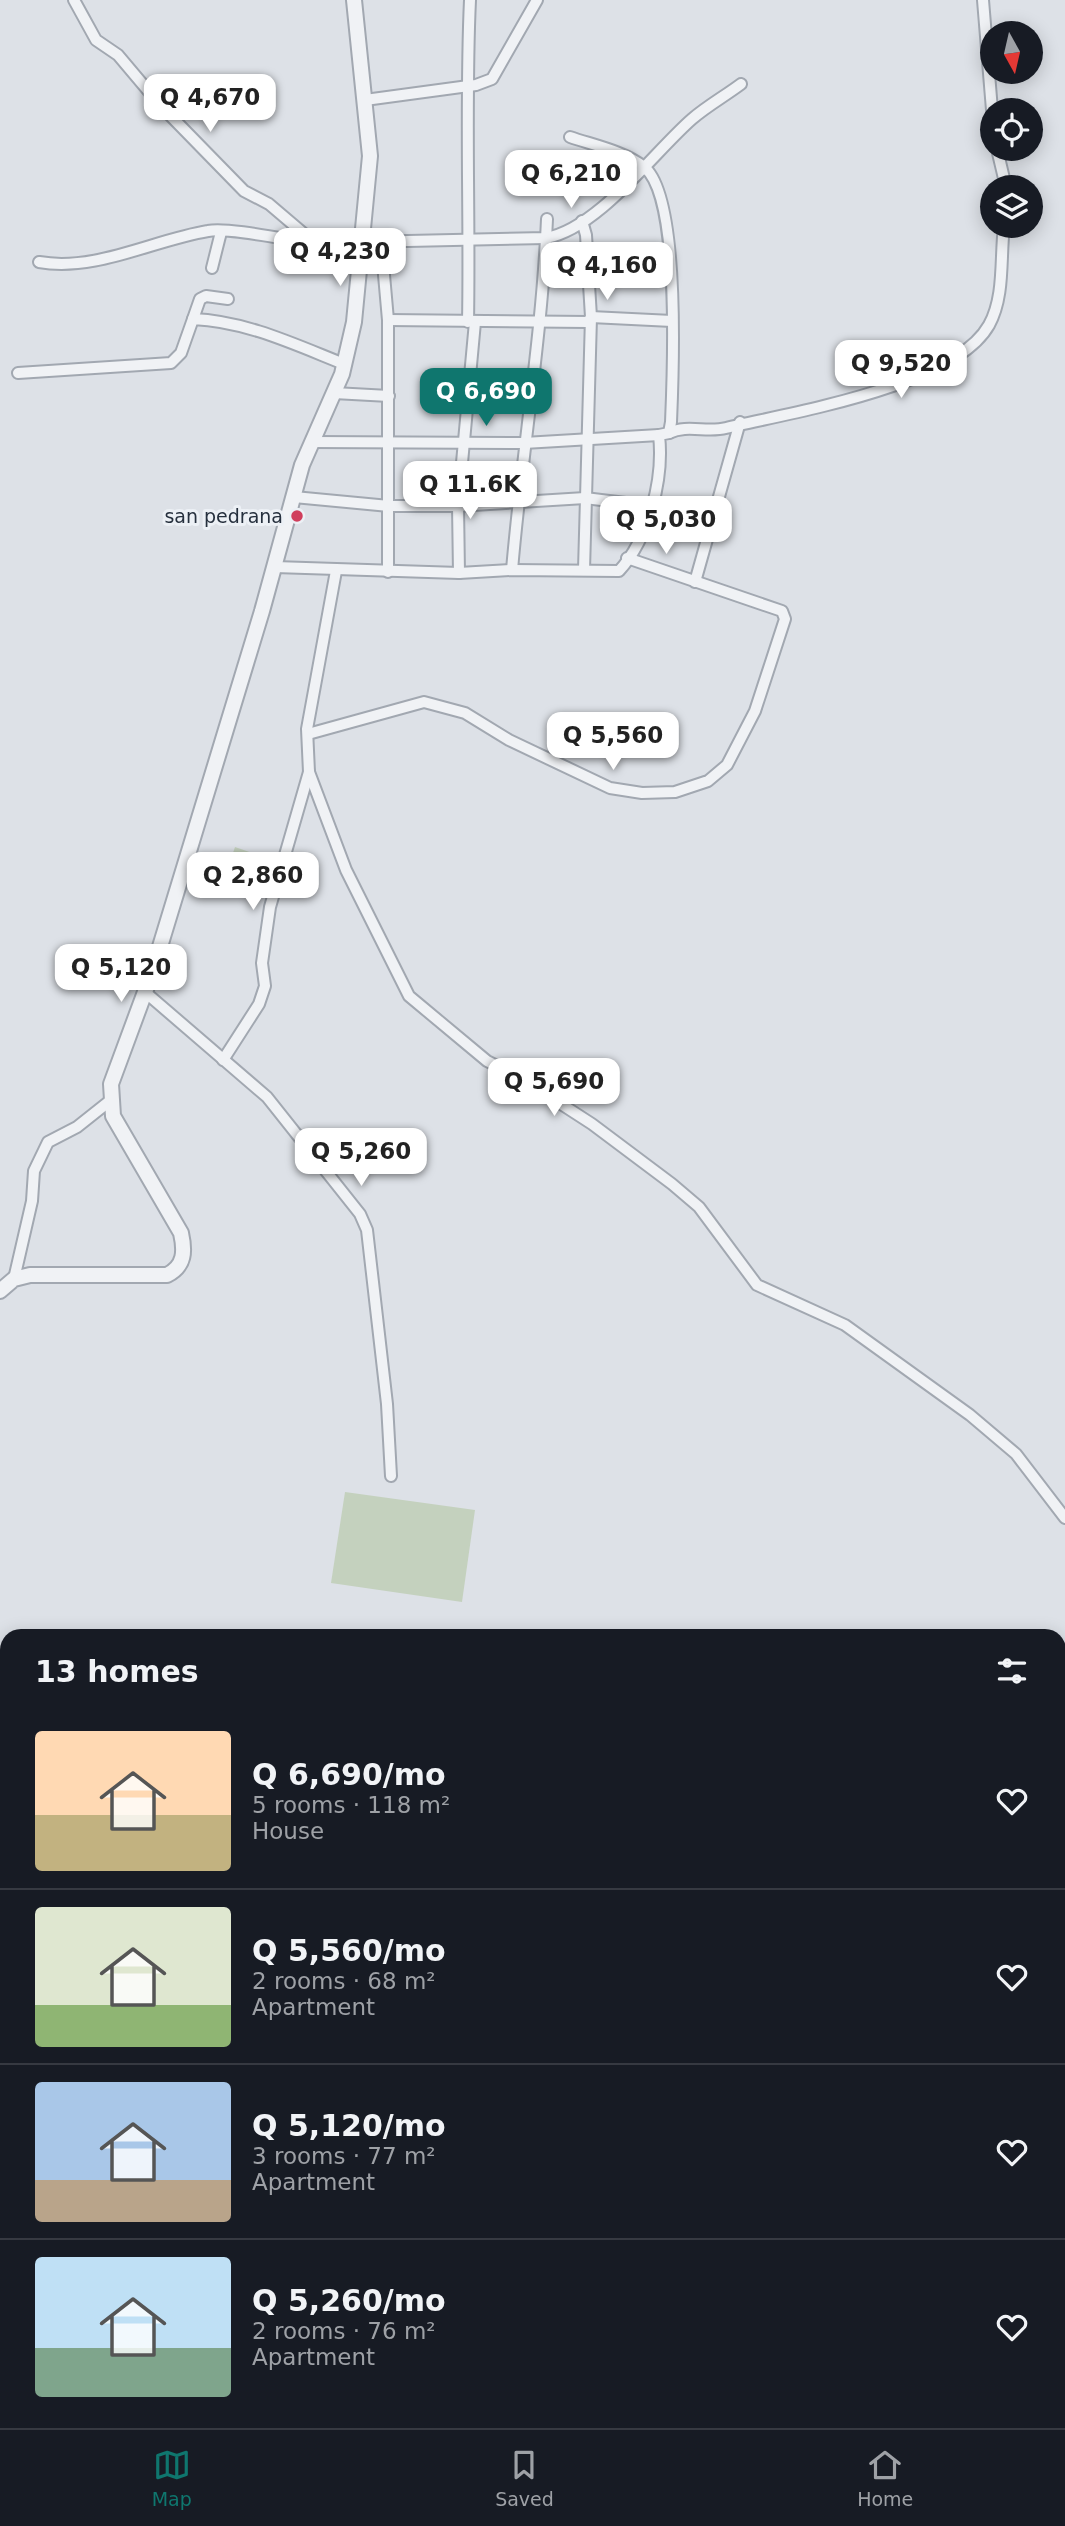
<!DOCTYPE html>
<meta charset="utf-8">
<style>
body{margin:0;font-family:"DejaVu Sans",sans-serif;background:#20242c;color:#f1f3f6;height:100vh;display:flex;flex-direction:column;font-size:26px;white-space:nowrap}
*{box-sizing:border-box;margin:0}
p{font-size:23px;color:#9ea1a6}
.icon{flex:none;width:38px;height:38px;fill:none;stroke:currentColor;stroke-width:2;stroke-linecap:round;stroke-linejoin:round}
.map{position:relative;flex:1;overflow:hidden}
.details{position:absolute;left:0px;top:1629px;width:1066px;height:800px;display:flex;flex-direction:column;background:#171b24;border-radius:21px 21px 0 0;box-shadow:0 4px 18px #0003}
.details>*{flex:none}
.needle{width:46px;rotate:172deg}
.controls{position:absolute;left:980px;top:21px;display:grid;gap:14px}
.controls a{display:grid;place-items:center;width:63px;height:63px;border-radius:50%;background:#171b24;box-shadow:0 4px 18px #0003;font-size:35px}
.price{position:absolute;translate:-50% -60px;padding:0 16px;border-radius:14px;background:#fff;color:#222;font-size:23px;line-height:46px;filter:drop-shadow(0 2px 4px #0008)}
.price::after{content:'';position:absolute;left:50%;top:42px;width:21px;height:16px;margin-left:-10px;background:inherit;clip-path:polygon(0 0,100% 0,50% 100%)}
.price.active{background:#0f766e;color:#fff}
ul{padding:0;list-style:none}
li{display:flex;align-items:center;gap:21px;height:175px;padding:0 35px}
li+li{border-top:2px solid #363941}
li span{display:grid;place-items:center;flex:none;width:196px;height:140px;border-radius:7px;color:#555}
li>.icon{margin-inline-start:auto}
span .icon{width:84px;height:84px;fill:#fffc;stroke-width:1}
li b{font-size:30px}
h2{display:flex;justify-content:space-between;align-items:center;height:84px;padding:0 35px;font-size:30px}
.menu{display:flex;justify-content:space-around;align-items:center;height:98px;border-top:2px solid #363941;background:#171b24;font-size:19px;color:#9ea1a6}
.menu a{display:grid;justify-items:center;gap:4px}
.menu .active{color:#0f766e}
.map>svg:first-child{display:block}
</style>
<div class="map">
<svg width="1065" height="2428" viewBox="0 0 1065 2428">
<rect width="100%" height="100%" fill="#dde1e7"/>
<!-- green -->
<g fill="#c4d1be">
<polygon points="235,847 258,855 245,893 222,885"/>
<polygon points="345,1492 475,1510 462,1602 331,1583"/>
</g>
<g fill="none" stroke-linecap="round" stroke-linejoin="round">
<!-- minor casing -->
<g stroke="#a2a8b1" stroke-width="14">
<g id="minor">
<polyline points="74,0 96,40 118,55 161,106 244,191 269,204 316,244 360,255"/>
<polyline points="983,0 992,110"/>
<polyline points="365,100 476,85 492,79 537,0"/>
<polyline points="997,149 1006,187"/>
<polyline points="582,221 586,235 591,317 584,570"/>
<polyline points="381,241 388,320 388,572"/>
<path d="M362,242l184,-4c52,-9 108,-86 146,-119 15,-13 33,-23 49,-35"/>
<path d="M39,262c57,10 114,-22 169,-31 21,-4 84,10 108,13"/>
<polyline points="212,268 221,232"/>
<polyline points="193,319 200,299 206,296 228,299"/>
<polyline points="388,320 588,322 591,317 672,321"/>
<path d="M468,322c2,-107 -3,-215 2,-322"/>
<path d="M18,373l153,-10 10,-10 12,-34c53,2 103,26 151,45"/>
<polyline points="334,393 389,396"/>
<path d="M669,433c18,-9 38,0 57,-5 67,-16 229,-42 263,-103 16,-29 11,-67 15,-99"/>
<polyline points="313,442 524,443 659,435"/>
<polyline points="294,497 389,506 458,506 585,498 650,506"/>
<path d="M275,567l184,6 53,-3 107,1c30,-33 45,-92 40,-136l10,-2 2,-11c2,-47 10,-226 -27,-255 -20,-16 -51,-22 -74,-30"/>
<path d="M512,570c10,-118 30,-233 35,-351"/>
<polyline points="336,571 307,729 309,772 346,870 409,996 487,1061 521,1078 592,1124 672,1184 699,1207 757,1285 845,1325 970,1415 1016,1454 1065,1518"/>
<polyline points="459,573 458,506 475,322"/>
<polyline points="695,582 740,422"/>
<polyline points="308,734 424,702 465,713 509,740 610,788 642,793 675,792 708,781 727,765 755,711 785,619 782,611 627,558"/>
<polyline points="145,992 267,1097 360,1214 367,1230 387,1404 391,1476"/>
<polyline points="223,1060 259,1004 265,986 262,963 270,907 309,772"/>
<polyline points="14,1279 32,1201 34,1171 48,1142 77,1127 111,1100"/>
<polyline points="1059,1970 1065,1965"/>
<polyline points="0,2178 7,2180"/>
</g>
</g>
<!-- tertiary casing -->
<g stroke="#a2a8b1" stroke-width="18">
<path id="tertiary" d="M0,1291l14,-12 16,-4h137c18,-9 18,-24 14,-42l-68,-117 -2,-32 41,-111 110,-362 40,-146 40,-91 12,-52 16,-166 -16,-156"/>
</g>
<!-- minor -->
<use href="#minor" stroke="#f0f2f5" stroke-width="10"/>
<!-- tertiary -->
<use href="#tertiary" stroke="#f0f2f5" stroke-width="14"/>
</g>
<!-- markers -->
<circle fill="#d03e5c" stroke="#ecf0f5" stroke-width="2.5" cx="297" cy="516" r="7"/>
<g text-anchor="middle" dominant-baseline="central" stroke-width="6" stroke-linejoin="round" paint-order="stroke">
<!-- poi labels -->
<g font-size="19" fill="#26303e" stroke="#ecf0f5" text-anchor="end">
<text x="283" y="516">san pedrana</text>
</g>
</g>
</svg>
<div class="controls">
<a><svg class="needle" viewBox="-14 -14 28 28"><path d="M0-13l5 13h-10z" fill="#e53935"/><path d="M0 13l5-13h-10z" fill="#9ea1a6"/></svg></a>
<a><svg class="icon" aria-label="locate" viewBox="0 0 24 24"><circle cx="12" cy="12" r="6"/><path d="M12 2v4M12 18v4M2 12h4M18 12h4"/></svg></a>
<a><svg class="icon" aria-label="layers" viewBox="0 0 24 24"><path d="M12 4l9 5-9 5-9-5zM3 14l9 5 9-5"/></svg></a>
</div>
<b class="price" style="left:210px;top:134px">Q 4,670</b>
<b class="price" style="left:571px;top:210px">Q 6,210</b>
<b class="price" style="left:340px;top:288px">Q 4,230</b>
<b class="price" style="left:607px;top:302px">Q 4,160</b>
<b class="price" style="left:901px;top:400px">Q 9,520</b>
<b class="price active" style="left:486px;top:428px">Q 6,690</b>
<b class="price" style="left:470px;top:521px">Q 11.6K</b>
<b class="price" style="left:666px;top:556px">Q 5,030</b>
<b class="price" style="left:613px;top:772px">Q 5,560</b>
<b class="price" style="left:253px;top:912px">Q 2,860</b>
<b class="price" style="left:121px;top:1004px">Q 5,120</b>
<b class="price" style="left:554px;top:1118px">Q 5,690</b>
<b class="price" style="left:361px;top:1188px">Q 5,260</b>
<section class="details">
<h2>13 homes<svg class="icon" aria-label="filters" viewBox="0 0 24 24"><path d="M4 7h16M4 17h16"/><circle cx="9" cy="7" r="2"/><circle cx="15" cy="17" r="2"/></svg></h2>
<ul>
<li><span style="background:linear-gradient(#ffd9b3 60%,#c2b280 0)"><svg class="icon" aria-label="home" viewBox="0 0 24 24"><path d="M3 11l9-7 9 7M6 9v11h12V9"/></svg></span><div><b>Q 6,690/mo</b><p>5 rooms · 118 m²</p><p>House</p></div><svg class="icon" aria-label="heart" viewBox="0 0 24 24"><path d="M12 20l-8-8c-3-5 5-10 8-4 3-6 11-1 8 4z"/></svg></li>
<li><span style="background:linear-gradient(#dfe7d0 70%,#8fb573 0)"><svg class="icon" aria-label="home" viewBox="0 0 24 24"><path d="M3 11l9-7 9 7M6 9v11h12V9"/></svg></span><div><b>Q 5,560/mo</b><p>2 rooms · 68 m²</p><p>Apartment</p></div><svg class="icon" aria-label="heart" viewBox="0 0 24 24"><path d="M12 20l-8-8c-3-5 5-10 8-4 3-6 11-1 8 4z"/></svg></li>
<li><span style="background:linear-gradient(#a9c7e8 70%,#b9a48a 0)"><svg class="icon" aria-label="home" viewBox="0 0 24 24"><path d="M3 11l9-7 9 7M6 9v11h12V9"/></svg></span><div><b>Q 5,120/mo</b><p>3 rooms · 77 m²</p><p>Apartment</p></div><svg class="icon" aria-label="heart" viewBox="0 0 24 24"><path d="M12 20l-8-8c-3-5 5-10 8-4 3-6 11-1 8 4z"/></svg></li>
<li><span style="background:linear-gradient(#bfe0f5 65%,#7fa58c 0)"><svg class="icon" aria-label="home" viewBox="0 0 24 24"><path d="M3 11l9-7 9 7M6 9v11h12V9"/></svg></span><div><b>Q 5,260/mo</b><p>2 rooms · 76 m²</p><p>Apartment</p></div><svg class="icon" aria-label="heart" viewBox="0 0 24 24"><path d="M12 20l-8-8c-3-5 5-10 8-4 3-6 11-1 8 4z"/></svg></li>
</ul>
</section>
</div>
<nav class="menu">
<a class="active"><svg class="icon" aria-label="map" viewBox="0 0 24 24"><path d="M3 6l6-2 6 2 6-2v14l-6 2-6-2-6 2zM9 4v14M15 6v14"/></svg>Map</a>
<a><svg class="icon" aria-label="saved" viewBox="0 0 24 24"><path d="M7 4h10v16l-5-4-5 4z"/></svg>Saved</a>
<a><svg class="icon" aria-label="home" viewBox="0 0 24 24"><path d="M3 11l9-7 9 7M6 9v11h12V9"/></svg>Home</a>
</nav>
